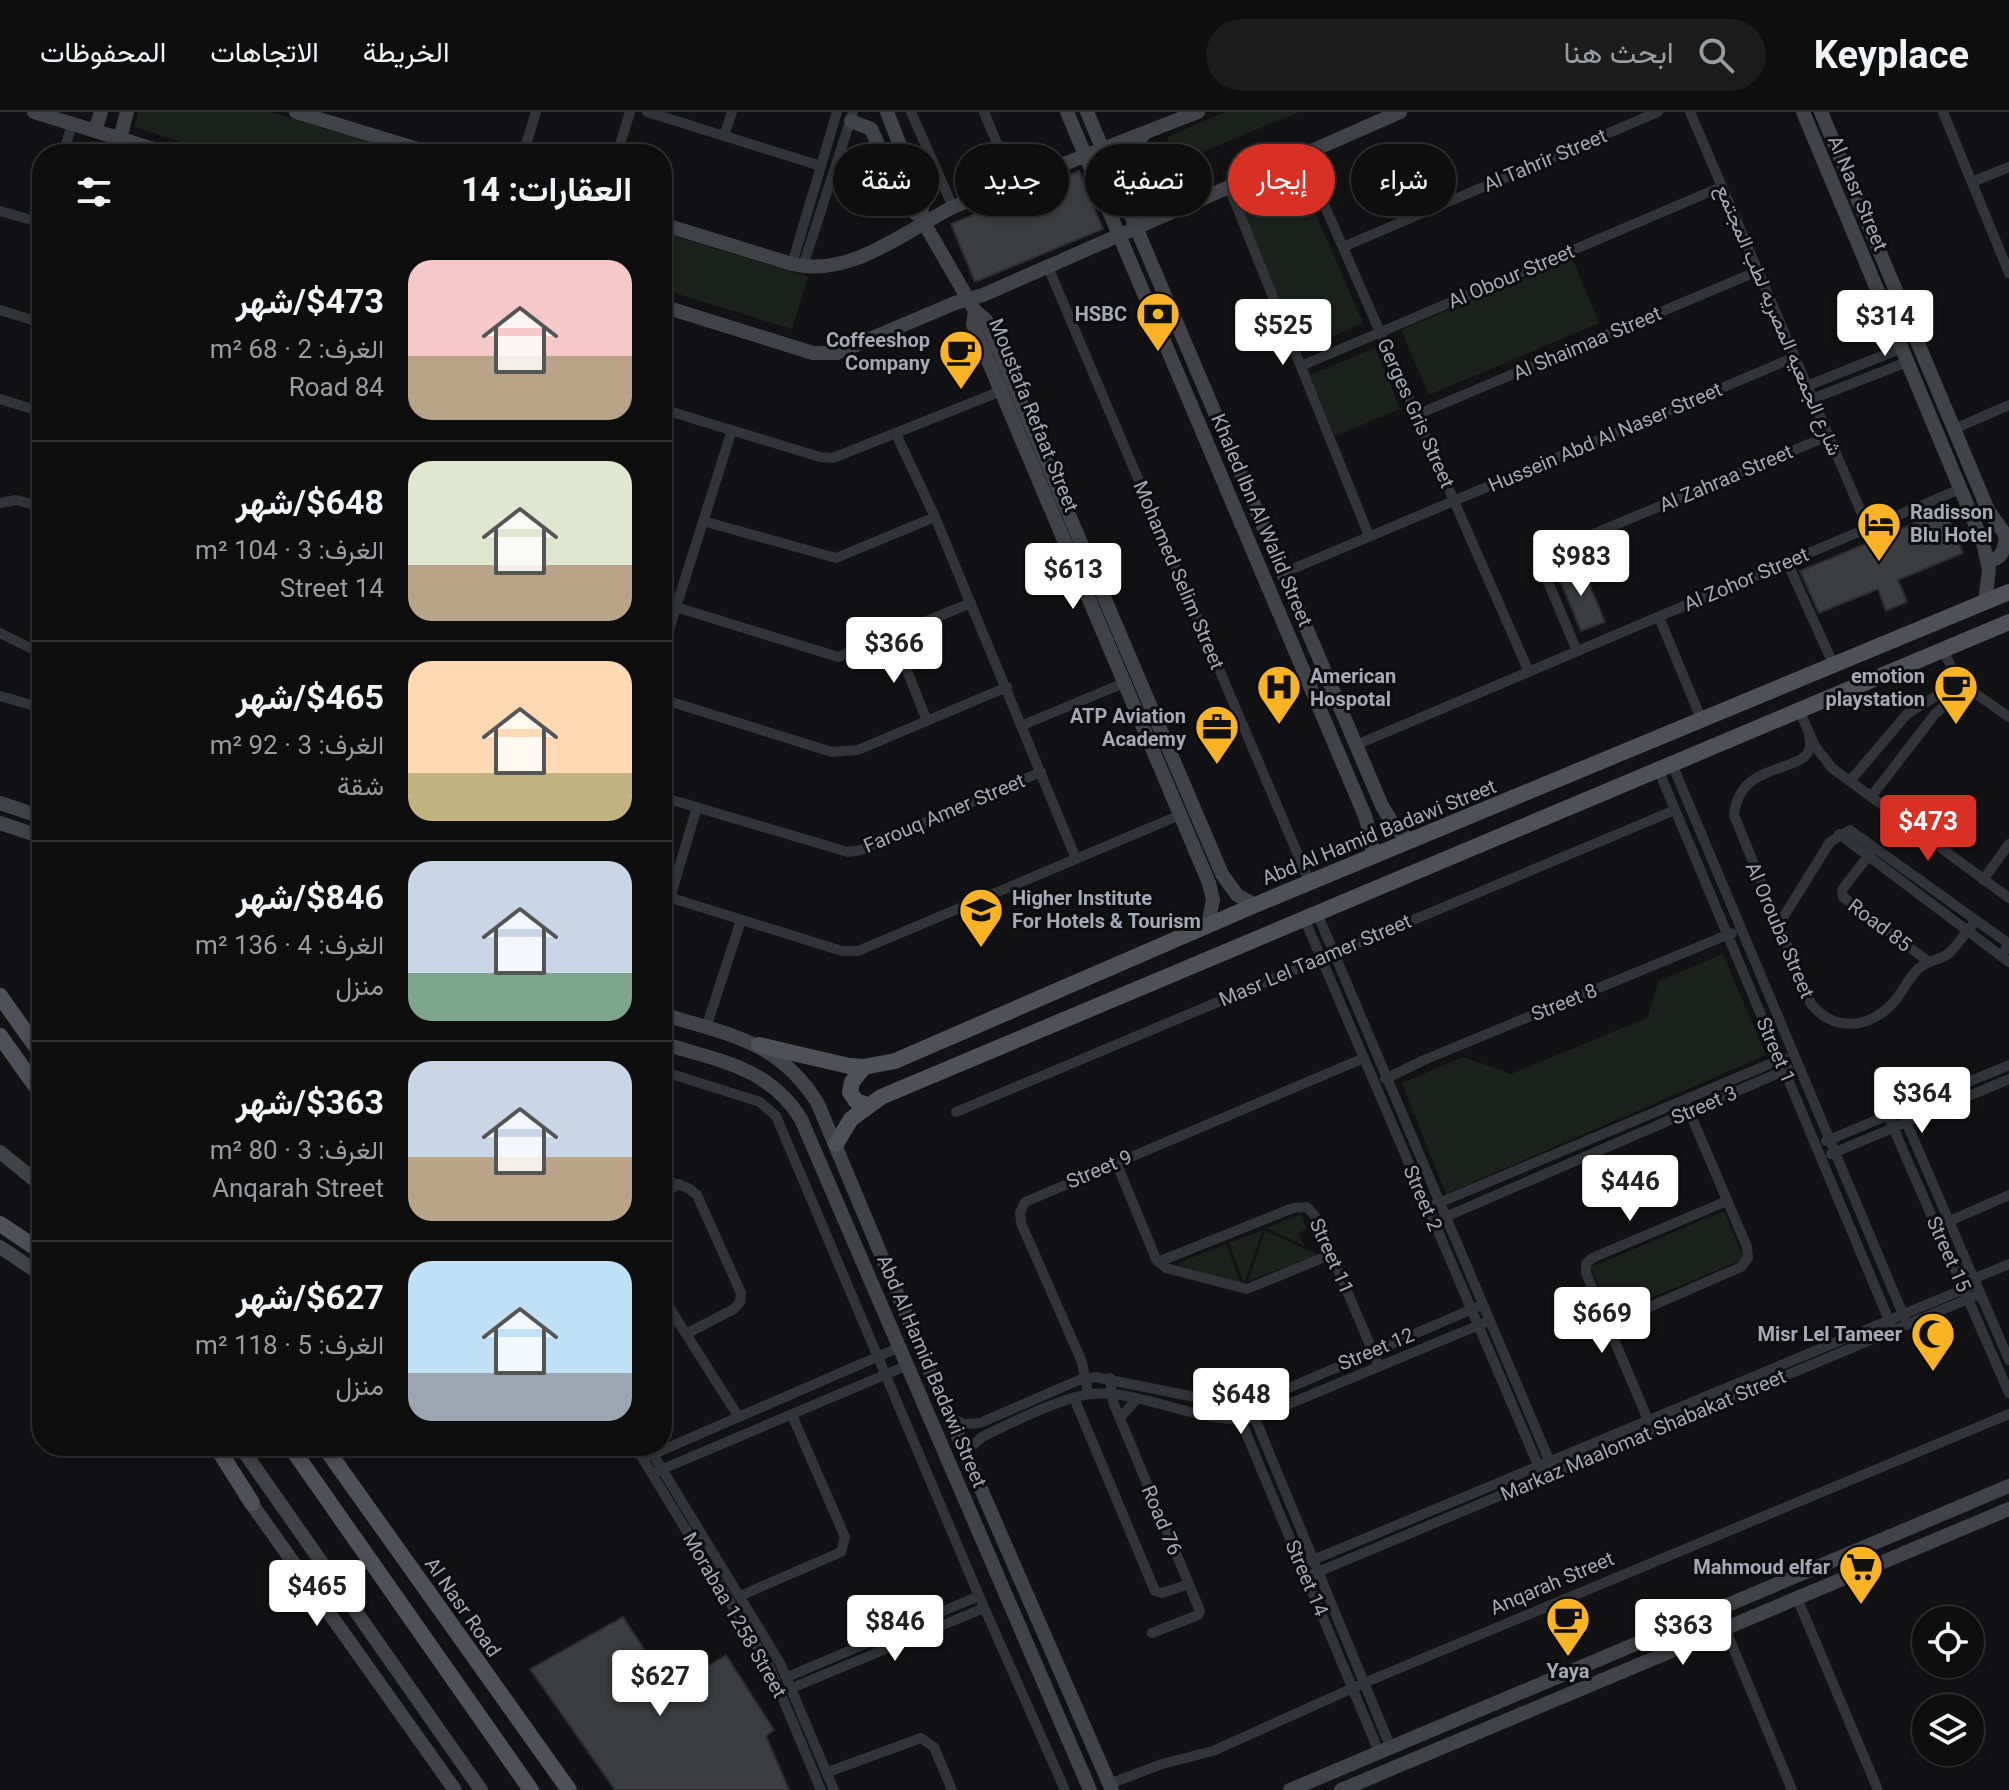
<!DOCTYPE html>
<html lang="ar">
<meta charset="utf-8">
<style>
body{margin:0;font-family:Roboto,Vazirmatn,sans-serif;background:#1c1c1d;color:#f1f3f6;direction:rtl;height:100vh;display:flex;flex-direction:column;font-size:30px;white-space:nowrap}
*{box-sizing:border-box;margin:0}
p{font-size:26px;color:#9b9c9e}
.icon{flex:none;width:44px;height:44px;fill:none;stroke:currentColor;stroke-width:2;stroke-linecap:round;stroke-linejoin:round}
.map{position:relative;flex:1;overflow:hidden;direction:ltr}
.sheet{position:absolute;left:32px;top:32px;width:640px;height:1312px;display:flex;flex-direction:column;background:#0e0e0f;border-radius:32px;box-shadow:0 4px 12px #0003,0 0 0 2px #2e2e2f;direction:rtl}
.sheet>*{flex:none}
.hud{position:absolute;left:696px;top:32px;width:760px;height:72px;direction:rtl;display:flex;gap:16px}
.fabs{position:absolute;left:1912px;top:1494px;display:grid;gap:16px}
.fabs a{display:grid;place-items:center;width:72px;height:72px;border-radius:50%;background:#0e0e0f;box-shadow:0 4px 12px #0003,0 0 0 2px #2e2e2f;font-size:40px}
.price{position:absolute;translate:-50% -68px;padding:0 18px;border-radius:8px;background:#fff;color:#222;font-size:26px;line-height:52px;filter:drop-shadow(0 2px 4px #0008)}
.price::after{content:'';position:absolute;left:50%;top:48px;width:24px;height:18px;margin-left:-12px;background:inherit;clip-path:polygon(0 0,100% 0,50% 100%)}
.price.selected{background:#d93025;color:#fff}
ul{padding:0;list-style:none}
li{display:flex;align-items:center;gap:24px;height:200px;padding:0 40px}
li+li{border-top:2px solid #2e2e2f}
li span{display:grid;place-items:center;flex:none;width:224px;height:160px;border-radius:24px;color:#555}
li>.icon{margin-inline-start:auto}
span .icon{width:96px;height:96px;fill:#fffc;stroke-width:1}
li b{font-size:34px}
h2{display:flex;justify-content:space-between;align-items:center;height:96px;padding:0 40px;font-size:34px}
.tag{padding:0 28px;border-radius:36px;background:#0e0e0f;box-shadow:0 4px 12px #0003,0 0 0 2px #2e2e2f;font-size:28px;line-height:72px}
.tag.selected{background:#d93025;color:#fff}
header{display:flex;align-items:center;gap:48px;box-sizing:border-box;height:112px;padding:0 40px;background:#0e0e0f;border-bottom:2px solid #2e2e2f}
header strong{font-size:38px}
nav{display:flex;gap:44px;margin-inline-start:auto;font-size:28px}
.search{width:560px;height:72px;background:#1c1c1d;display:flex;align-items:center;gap:20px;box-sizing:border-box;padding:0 28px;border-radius:44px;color:#9b9c9e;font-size:30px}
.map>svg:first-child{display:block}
</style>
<header>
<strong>Keyplace</strong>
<div class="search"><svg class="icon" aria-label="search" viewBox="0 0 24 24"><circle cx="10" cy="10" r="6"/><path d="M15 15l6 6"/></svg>ابحث هنا</div>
<nav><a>الخريطة</a><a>الاتجاهات</a><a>المحفوظات</a></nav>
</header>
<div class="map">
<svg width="2009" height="1678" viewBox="0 0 2009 1678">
<rect width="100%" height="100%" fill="#121214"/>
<!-- green -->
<g fill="#1a221b">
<polygon points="138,0 271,0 408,42 221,42 134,15"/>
<polygon points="1225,0 1299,0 1175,51 1167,25"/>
<polygon points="1297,59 1363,211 1298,240 1233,88"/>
<polygon points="662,120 808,165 792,217 662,177"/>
<polygon points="1572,146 1599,211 1429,283 1401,218"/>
<polygon points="1375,236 1400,297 1335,324 1310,263"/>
<polygon points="1723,842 1766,943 1446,1082 1402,971 1463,945 1511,962 1647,906 1659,869"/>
<polygon points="1724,1099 1744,1147 1610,1203 1591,1155"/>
<polygon points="1301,1102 1307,1117 1298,1121 1305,1134 1266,1116"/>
<polygon points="1263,1118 1244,1171 1229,1131"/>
<polygon points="1265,1119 1315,1141 1316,1144 1248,1169"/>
<polygon points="1226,1132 1241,1172 1176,1152"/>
</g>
<!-- building -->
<g fill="#3c3d41" stroke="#2c2c30" stroke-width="2">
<polygon points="1079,59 1103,117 975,170 951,112"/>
<polygon points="1939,401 1941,405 1949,407 1963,441 1898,468 1907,490 1886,499 1878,477 1819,501 1800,459"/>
<polygon points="1581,452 1605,510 1581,519 1557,461"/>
<polygon points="623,1505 670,1577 726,1543 774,1618 766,1624 789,1678 615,1678 530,1557"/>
</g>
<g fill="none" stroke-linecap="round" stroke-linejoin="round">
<!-- street -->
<g stroke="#333439" stroke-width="10">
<polyline points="647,0 821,54"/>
<polyline points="911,0 953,95"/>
<polyline points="984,0 1014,72"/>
<polyline points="1690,0 1868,416"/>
<polyline points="1943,0 2009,161"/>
<polyline points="724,24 732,0"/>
<polyline points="63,42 72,12"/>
<polyline points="523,42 536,0"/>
<polyline points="617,42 630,0"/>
<polyline points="1302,42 1529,560"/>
<polyline points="1972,70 2009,55"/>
<polyline points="1228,73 1369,424"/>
<polyline points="0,99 42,111"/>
<polyline points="1343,135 1658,0"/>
<polyline points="792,152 837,0"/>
<polyline points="803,154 853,0"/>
<polyline points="1048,155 1310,771"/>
<polyline points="0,198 42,211"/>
<polyline points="1301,254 1721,75"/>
<polyline points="1807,274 1902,236"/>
<polyline points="0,287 42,300"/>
<polyline points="1812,287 1907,250"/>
<polyline points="662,297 820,345 833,346 1001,279"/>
<polyline points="1416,303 1758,159"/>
<polyline points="1954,317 2009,293"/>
<polyline points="896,322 935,405 1076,747"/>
<polyline points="0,391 16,388 42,395"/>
<polyline points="703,409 836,446 935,405"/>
<polyline points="1787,450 1834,554"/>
<polyline points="1283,461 1795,245"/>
<polyline points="676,495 838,545 971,491"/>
<polyline points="1659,505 1702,609"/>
<polyline points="0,521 42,542"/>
<polyline points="893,523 927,609"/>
<polyline points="1943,538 1959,570 2009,605"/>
<polyline points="1577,539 1540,451 1543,443 1828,324"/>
<polyline points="662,540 732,318"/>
<polyline points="0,584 42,596"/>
<polyline points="662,587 832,640 858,638 1007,575"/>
<polyline points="1799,598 1815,634 1832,656 2009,786"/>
<polyline points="1023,613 1124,571"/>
<path d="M1809,624c12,43 -69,17 -75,79l77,189c23,28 58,25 82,-1 10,-11 15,-25 26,-35 9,-7 20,-8 29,-14 10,-9 19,-23 28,-34"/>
<polyline points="1356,633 1960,377"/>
<polyline points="1672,652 1905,1207"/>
<polyline points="1658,657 1891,1213"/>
<polyline points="1850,669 1907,602 1959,570"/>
<polyline points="662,685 848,740 861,738 1041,660"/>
<polyline points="1871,685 1935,602 1965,576"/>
<polyline points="1839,722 2009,850"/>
<polyline points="1872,739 1842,778 1843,785 1929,850"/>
<polyline points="1983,768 2009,732"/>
<polyline points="662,783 842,839 858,839 1180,703"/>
<polyline points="670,786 697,695"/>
<polyline points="1317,801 1552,1355"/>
<polyline points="1304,806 1541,1360"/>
<polyline points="1779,812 1830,730 1850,718 2009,832 2001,844"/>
<polyline points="706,916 741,808"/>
<polyline points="662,959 760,990 776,1004 979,1484 1065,1678"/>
<polyline points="1385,967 1424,948 1732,821"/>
<polyline points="1901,998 2009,1248"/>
<polyline points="956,1000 1675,698"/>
<polyline points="1888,1004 2009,1281"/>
<polyline points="1826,1029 2009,953"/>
<polyline points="1831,1042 2009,967"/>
<polyline points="1116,1050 1156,1147 1166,1156 1247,1177 1332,1142"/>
<polyline points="662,1067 688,1076 697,1083 741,1181 740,1190 734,1197 686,1222"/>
<polyline points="662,1082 679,1072"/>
<polyline points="1434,1093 1784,946"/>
<polyline points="1443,1106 1788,957"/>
<polyline points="1945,1111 2009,1083"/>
<polyline points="1158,1150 1293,1096 1307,1095 1315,1104 1379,1254"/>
<polyline points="1973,1167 2009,1152"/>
<polyline points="662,1184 738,1304"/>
<polyline points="1608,1213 1741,1155 1748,1146 1747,1135 1687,994"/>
<polyline points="1110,1266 1113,1290 1200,1499 1198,1503 1152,1521"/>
<polyline points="1088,1282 1082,1250 1021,1111 1020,1101 1025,1090 1364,946"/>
<polyline points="1074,1286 1155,1479 1162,1481 1189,1472"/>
<polyline points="1234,1292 1379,1640"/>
<polyline points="1249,1292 1391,1636"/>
<polyline points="951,1306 964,1312 980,1311 1079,1268 1095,1265 1230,1292 1254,1291 1477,1195"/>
<polyline points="1120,1306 1137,1287"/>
<polyline points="1648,1308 1586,1161 1586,1152 1592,1146 1727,1089"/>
<polyline points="635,1334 769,1554 821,1678"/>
<polyline points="648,1334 780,1551 834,1678"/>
<polyline points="649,1344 900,1235"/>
<path d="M966,1345l4,-9 12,-11c27,-13 80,-40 109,-43 51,-5 114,33 164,24l229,-95"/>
<polyline points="658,1359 908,1253"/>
<polyline points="1301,1453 1976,1172"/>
<polyline points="1306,1465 1980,1182"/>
<polyline points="740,1484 841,1440 845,1425 792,1303"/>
<polyline points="1797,1486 1878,1678"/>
<polyline points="1725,1516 1792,1678"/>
<polyline points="787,1565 979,1484"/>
<polyline points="792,1576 984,1496"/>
<polyline points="828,1660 921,1626 934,1635 952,1678"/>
<polyline points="1109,1672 1162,1652 1213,1639 1364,1571 2009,1302"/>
</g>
<!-- secondary -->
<g stroke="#414349" stroke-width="14">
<polyline points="34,0 170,42"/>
<polyline points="296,0 434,42"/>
<polyline points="887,0 923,92 920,104"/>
<polyline points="1067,0 1365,704 1372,728 1372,745"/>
<polyline points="1087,0 1382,694 1396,717 1412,729"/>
<polyline points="1803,0 1983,431 1989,457 1985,490"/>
<polyline points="1821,0 1988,398 2009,428"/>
<polyline points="851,9 871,17 907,96 920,104"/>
<polyline points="95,19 101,0"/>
<path d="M1144,22c-24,29 -7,66 27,76"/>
<polyline points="120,26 127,0"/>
<polyline points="920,104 975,199 986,208 1222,762 1237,783 1255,793"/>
<path d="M662,112l130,40c59,14 111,-32 161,-57l245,-95"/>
<polyline points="662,194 813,241 837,241 955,191 983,183 1400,0"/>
<polyline points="975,199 973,213 1209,771 1213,788 1208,813"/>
<path d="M1988,448c15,0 16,-11 18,-24"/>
<polyline points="0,691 42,705"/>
<polyline points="0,711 42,725"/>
<path d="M662,902c65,20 118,27 156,90l112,268 182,418"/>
<path d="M662,931c56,18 106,23 139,76l289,671"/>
<polyline points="0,1040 42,1074"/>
<polyline points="0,1135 42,1163"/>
<polyline points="240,1334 481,1678"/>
<polyline points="246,1384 455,1678"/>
<polyline points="1290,1678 2009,1374"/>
<polyline points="1341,1678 2009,1397"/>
</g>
<!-- primary -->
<g stroke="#4f5158" stroke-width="16">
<polyline points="0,884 42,943"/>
<polyline points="0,924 42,983"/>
<polyline points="759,933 849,954 864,955 895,949 1255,793 2009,480"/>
<polyline points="864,955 852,970 850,980 856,989 867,993"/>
<polyline points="836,1032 851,1007 881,985 2009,510"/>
<polyline points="0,1112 42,1140"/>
<polyline points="216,1334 252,1391"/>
<polyline points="290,1334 531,1678"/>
<polyline points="324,1334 569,1678"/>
</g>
</g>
<!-- icons -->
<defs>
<g id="bank-pin" transform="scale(2.3)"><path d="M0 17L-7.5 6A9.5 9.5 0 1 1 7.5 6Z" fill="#f9b325" stroke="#0d0d0f"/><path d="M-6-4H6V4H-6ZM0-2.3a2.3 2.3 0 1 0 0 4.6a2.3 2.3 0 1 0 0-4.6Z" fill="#111"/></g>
<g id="cafe-pin" transform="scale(2.3)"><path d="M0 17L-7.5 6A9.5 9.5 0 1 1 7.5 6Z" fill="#f9b325" stroke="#0d0d0f"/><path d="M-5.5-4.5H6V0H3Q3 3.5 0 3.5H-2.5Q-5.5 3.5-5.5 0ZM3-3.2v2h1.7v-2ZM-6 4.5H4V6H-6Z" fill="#111"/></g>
<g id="hotel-pin" transform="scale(2.3)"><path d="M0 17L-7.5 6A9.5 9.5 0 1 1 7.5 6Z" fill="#f9b325" stroke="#0d0d0f"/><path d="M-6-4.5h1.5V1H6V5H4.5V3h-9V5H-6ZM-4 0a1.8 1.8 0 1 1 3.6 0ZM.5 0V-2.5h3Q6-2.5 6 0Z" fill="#111"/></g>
<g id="hospital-pin" transform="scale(2.3)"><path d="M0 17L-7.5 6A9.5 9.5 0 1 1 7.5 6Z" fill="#f9b325" stroke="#0d0d0f"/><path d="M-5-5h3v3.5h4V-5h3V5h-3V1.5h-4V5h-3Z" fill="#111"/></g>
<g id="office-pin" transform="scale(2.3)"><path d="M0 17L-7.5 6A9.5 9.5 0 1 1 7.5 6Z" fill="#f9b325" stroke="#0d0d0f"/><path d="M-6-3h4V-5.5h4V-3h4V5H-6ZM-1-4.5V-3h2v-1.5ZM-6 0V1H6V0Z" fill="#111"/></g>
<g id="university-pin" transform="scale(2.3)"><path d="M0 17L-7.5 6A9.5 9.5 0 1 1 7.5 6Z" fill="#f9b325" stroke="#0d0d0f"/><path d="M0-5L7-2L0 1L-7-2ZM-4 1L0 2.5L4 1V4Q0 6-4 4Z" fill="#111"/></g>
<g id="mosque-pin" transform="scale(2.3)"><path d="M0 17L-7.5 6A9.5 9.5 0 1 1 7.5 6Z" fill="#f9b325" stroke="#0d0d0f"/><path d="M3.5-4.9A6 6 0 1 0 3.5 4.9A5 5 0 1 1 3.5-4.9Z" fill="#111"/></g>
<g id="supermarket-pin" transform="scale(2.3)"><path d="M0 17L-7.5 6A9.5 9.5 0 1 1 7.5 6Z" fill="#f9b325" stroke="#0d0d0f"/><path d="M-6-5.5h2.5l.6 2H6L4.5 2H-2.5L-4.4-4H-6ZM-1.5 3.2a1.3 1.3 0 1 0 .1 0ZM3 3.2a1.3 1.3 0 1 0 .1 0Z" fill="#111"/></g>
</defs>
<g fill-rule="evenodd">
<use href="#bank-pin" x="1158" y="202"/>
<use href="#cafe-pin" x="961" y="240"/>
<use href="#hotel-pin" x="1879" y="412"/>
<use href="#hospital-pin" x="1279" y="575"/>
<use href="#cafe-pin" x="1956" y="575"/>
<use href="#office-pin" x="1217" y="615"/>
<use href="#university-pin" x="981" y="798"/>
<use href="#mosque-pin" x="1933" y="1222"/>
<use href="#supermarket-pin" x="1861" y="1455"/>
<use href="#cafe-pin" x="1568" y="1507"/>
</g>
<g text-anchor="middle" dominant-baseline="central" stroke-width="6" stroke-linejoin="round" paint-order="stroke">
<!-- street labels -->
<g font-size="20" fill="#a3a9b5" stroke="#0d0d0f">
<text transform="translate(1545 48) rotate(-23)">Al Tahrir Street</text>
<text transform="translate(1858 81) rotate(67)">Al Nasr Street</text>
<text transform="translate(1511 164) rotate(-23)">Al Obour Street</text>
<text transform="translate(1779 208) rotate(67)">شارع الجمعيه المصريه لطب المجتمع</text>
<text transform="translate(1587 231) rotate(-23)">Al Shaimaa Street</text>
<text transform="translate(1416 301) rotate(66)">Gerges Gris Street</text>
<text transform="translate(1034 303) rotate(68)">Moustafa Refaat Street</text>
<text transform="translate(1605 325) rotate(-23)">Hussein Abd Al Naser Street</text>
<text transform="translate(1726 366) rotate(-23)">Al Zahraa Street</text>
<text transform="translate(1262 408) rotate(67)">Khaled Ibn Al Walid Street</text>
<text transform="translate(1179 463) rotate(67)">Mohamed Selim Street</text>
<text transform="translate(1746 467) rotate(-23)">Al Zohor Street</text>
<text transform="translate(944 701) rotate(-23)">Farouq Amer Street</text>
<text transform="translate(1379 720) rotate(-22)">Abd Al Hamid Badawi Street</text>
<text transform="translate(1880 813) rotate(37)">Road 85</text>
<text transform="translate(1780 818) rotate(67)">Al Orouba Street</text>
<text transform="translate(1315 848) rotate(-23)">Masr Lel Taamer Street</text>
<text transform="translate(1564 890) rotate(-22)">Street 8</text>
<text transform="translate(1776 938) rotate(67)">Street 1</text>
<text transform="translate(1704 993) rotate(-23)">Street 3</text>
<text transform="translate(1099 1057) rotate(-23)">Street 9</text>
<text transform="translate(1423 1086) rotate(67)">Street 2</text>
<text transform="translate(1949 1142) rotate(66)">Street 15</text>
<text transform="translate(1332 1144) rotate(66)">Street 11</text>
<text transform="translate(1376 1237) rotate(-23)">Street 12</text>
<text transform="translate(932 1259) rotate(67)">Abd Al Hamid Badawi Street</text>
<text transform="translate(1643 1323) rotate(-23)">Markaz Maalomat Shabakat Street</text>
<text transform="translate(1162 1408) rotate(67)">Road 76</text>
<text transform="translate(1307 1466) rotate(67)">Street 14</text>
<text transform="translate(1552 1471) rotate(-23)">Anqarah Street</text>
<text transform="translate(463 1495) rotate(55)">Al Nasr Road</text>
<text transform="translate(735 1503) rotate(60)">Morabaa 1258 Street</text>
</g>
<!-- poi labels -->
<g font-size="20" font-weight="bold" fill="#a3a9b5" stroke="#0d0d0f" text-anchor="end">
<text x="1127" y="202">HSBC</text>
<text x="930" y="228">Coffeeshop<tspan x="930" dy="23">Company</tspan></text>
<text x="1910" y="400" text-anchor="start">Radisson<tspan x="1910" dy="23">Blu Hotel</tspan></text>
<text x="1310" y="564" text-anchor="start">American<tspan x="1310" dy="23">Hospotal</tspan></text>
<text x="1925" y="564">emotion<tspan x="1925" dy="23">playstation</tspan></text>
<text x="1186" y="604">ATP Aviation<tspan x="1186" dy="23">Academy</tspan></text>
<text x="1012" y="786" text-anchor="start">Higher Institute<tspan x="1012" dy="23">For Hotels &amp; Tourism</tspan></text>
<text x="1902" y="1222">Misr Lel Tameer</text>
<text x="1830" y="1455">Mahmoud elfar</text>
<text x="1568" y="1559" text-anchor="middle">Yaya</text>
</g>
</g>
</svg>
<div class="fabs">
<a><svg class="icon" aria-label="locate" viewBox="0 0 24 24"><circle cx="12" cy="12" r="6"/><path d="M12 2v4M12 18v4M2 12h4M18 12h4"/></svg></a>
<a><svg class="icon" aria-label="layers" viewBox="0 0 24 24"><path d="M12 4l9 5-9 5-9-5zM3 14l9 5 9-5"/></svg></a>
</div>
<b class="price" style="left:1885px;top:246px">$314</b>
<b class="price" style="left:1283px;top:255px">$525</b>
<b class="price" style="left:1581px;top:486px">$983</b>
<b class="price" style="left:1073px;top:499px">$613</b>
<b class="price" style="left:894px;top:573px">$366</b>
<b class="price selected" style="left:1928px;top:751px">$473</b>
<b class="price" style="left:1922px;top:1023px">$364</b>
<b class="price" style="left:1630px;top:1111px">$446</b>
<b class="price" style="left:1602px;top:1243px">$669</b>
<b class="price" style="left:1241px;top:1324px">$648</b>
<b class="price" style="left:317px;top:1516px">$465</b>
<b class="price" style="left:895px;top:1551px">$846</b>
<b class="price" style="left:1683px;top:1555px">$363</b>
<b class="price" style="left:660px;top:1606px">$627</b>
<div class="hud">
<a class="tag">شراء</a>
<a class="tag selected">إيجار</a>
<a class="tag">تصفية</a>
<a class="tag">جديد</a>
<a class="tag">شقة</a>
</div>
<section class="sheet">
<h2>العقارات: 14<svg class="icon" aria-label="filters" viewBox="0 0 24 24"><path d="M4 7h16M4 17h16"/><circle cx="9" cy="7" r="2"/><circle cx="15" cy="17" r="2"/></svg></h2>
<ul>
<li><span style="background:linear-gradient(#f6c9c9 60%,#b9a48a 0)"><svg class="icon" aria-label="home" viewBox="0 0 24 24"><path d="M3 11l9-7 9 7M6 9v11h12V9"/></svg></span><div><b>$473/شهر</b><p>الغرف: 2 · 68 m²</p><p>Road 84</p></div></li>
<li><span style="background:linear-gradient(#dfe7d0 65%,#b9a48a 0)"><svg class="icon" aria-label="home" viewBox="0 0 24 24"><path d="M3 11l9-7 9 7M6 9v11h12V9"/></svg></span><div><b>$648/شهر</b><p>الغرف: 3 · 104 m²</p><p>Street 14</p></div></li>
<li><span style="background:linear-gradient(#ffd9b3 70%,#c2b280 0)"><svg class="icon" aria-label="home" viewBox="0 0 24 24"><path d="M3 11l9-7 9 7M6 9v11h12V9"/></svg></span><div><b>$465/شهر</b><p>الغرف: 3 · 92 m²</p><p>شقة</p></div></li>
<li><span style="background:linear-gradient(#c9d6e8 70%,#7fa58c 0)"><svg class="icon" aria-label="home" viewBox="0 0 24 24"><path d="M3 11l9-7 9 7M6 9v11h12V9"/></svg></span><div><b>$846/شهر</b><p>الغرف: 4 · 136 m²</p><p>منزل</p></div></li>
<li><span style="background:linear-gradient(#c9d6e8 60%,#b9a48a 0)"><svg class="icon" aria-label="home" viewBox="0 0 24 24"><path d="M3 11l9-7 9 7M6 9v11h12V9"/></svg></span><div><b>$363/شهر</b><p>الغرف: 3 · 80 m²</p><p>Anqarah Street</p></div></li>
<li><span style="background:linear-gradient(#bfe0f5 70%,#9aa5b1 0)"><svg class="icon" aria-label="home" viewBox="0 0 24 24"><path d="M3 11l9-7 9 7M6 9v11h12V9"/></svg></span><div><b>$627/شهر</b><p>الغرف: 5 · 118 m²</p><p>منزل</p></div></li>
</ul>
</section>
</div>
